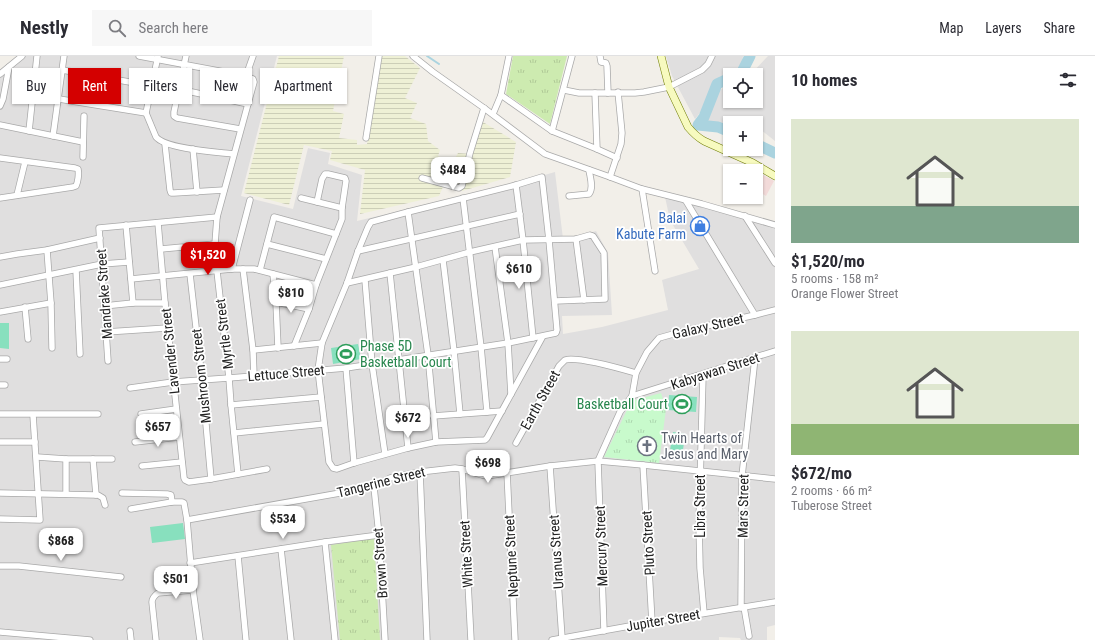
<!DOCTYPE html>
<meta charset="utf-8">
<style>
body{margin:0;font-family:"Roboto Condensed",sans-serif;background:#f7f7f7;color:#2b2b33;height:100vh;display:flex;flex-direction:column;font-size:15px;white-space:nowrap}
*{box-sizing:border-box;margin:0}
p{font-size:13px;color:#7c7c81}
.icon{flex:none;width:22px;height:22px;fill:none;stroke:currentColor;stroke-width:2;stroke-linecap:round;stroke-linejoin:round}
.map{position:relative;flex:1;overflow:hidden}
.drawer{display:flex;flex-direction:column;background:#fff;width:320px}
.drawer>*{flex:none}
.hud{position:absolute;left:12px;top:12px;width:380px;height:36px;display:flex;gap:8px}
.tools{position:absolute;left:723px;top:12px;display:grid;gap:8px}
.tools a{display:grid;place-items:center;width:40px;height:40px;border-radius:0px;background:#fff;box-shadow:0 1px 3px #0004;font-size:20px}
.price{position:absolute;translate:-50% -34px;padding:0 9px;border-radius:8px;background:#fff;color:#222;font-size:13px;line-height:26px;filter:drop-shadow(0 1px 2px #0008)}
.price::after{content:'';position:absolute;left:50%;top:24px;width:12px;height:9px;margin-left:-6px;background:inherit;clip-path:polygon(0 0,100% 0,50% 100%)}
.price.active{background:#d40000;color:#fff}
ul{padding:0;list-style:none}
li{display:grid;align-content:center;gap:8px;height:212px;padding:0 16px}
li span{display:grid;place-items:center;height:124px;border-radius:0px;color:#555}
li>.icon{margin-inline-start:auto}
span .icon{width:72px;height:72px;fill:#fffc;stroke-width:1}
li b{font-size:17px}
h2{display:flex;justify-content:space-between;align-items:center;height:48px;padding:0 16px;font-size:17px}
.chip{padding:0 14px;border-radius:0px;background:#fff;box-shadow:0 1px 3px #0004;font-size:14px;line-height:36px}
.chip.active{background:#d40000;color:#fff}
header{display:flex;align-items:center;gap:24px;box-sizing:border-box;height:56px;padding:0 20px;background:#fff;border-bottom:1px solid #e1e1e2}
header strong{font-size:19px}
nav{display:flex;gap:22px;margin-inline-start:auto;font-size:14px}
.search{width:280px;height:36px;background:#f7f7f7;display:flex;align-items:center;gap:10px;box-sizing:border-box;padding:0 14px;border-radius:0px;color:#7c7c81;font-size:15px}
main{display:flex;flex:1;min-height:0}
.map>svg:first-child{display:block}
</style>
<header>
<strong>Nestly</strong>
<div class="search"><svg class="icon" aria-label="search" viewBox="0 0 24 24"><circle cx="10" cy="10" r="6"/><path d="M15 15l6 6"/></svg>Search here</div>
<nav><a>Map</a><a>Layers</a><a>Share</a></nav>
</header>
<main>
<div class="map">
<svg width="775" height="584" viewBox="0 0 775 584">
<defs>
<pattern id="farmland-rules" width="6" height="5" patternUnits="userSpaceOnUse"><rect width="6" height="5" fill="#eef0d5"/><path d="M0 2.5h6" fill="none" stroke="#ccceb7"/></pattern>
<pattern id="grass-tufts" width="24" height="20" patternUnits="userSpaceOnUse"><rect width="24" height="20" fill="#cdebb0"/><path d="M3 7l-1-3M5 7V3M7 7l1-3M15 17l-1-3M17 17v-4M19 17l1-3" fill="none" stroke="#b0c997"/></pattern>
<pattern id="park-tufts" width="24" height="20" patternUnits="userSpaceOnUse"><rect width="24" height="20" fill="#c8facc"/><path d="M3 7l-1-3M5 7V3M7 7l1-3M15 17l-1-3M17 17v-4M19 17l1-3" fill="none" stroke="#acd6af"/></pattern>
</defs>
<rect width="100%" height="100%" fill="#f2efe9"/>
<!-- residential -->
<g fill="#e0dfdf">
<polygon points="17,0 277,0 241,140 293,153 308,92 330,97 328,108 362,119 357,165 517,127 555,116 563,183 577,181 596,175 608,197 612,259 562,260 563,278 602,271 668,254 662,224 699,213 670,164 665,141 714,153 775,171 775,569 767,571 767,584 741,584 740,582 719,581 719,584 0,584 0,14"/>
<polygon points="666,0 743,0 741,12 733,19 730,19 730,22 721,30 695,63 672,20"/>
<polygon points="768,0 775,0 775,85 756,70 756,67 751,66 750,67 730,67 730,75 717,69 704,66 719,35 727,29 730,30 730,45 756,45 756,19 750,19"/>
</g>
<!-- commercial -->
<polygon fill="#f2dad9" points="756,115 774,125 766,140 756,134"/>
<!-- farmland -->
<polygon fill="url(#farmland-rules)" points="279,0 344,0 333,55 344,58 339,82 357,84 357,89 367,88 382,0 405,0 420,12 405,42 417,47 410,62 426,68 428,85 440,94 438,100 453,106 458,97 471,98 483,66 516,86 510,121 462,135 463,129 446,124 439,140 360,158 365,114 330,104 332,95 304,89 289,149 244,137"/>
<!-- grass -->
<g fill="url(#grass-tufts)">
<polygon points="513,0 567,0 550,68 506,38"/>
<polygon points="374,482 380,584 340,584 331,489"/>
</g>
<!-- park -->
<polygon fill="url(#park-tufts)" points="661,337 666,353 659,407 604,401 630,348 635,344"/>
<!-- pitch -->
<g fill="#88e0be">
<polygon points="0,267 9,267 9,293 0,292"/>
<polygon points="358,288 361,303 333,308 331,292"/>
<polygon points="669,339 697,341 696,356 668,354"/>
<polygon points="673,376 685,378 682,402 669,400"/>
<polygon points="183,467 185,483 152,487 150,471"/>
<polygon points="186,515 188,527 165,531 163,519"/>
</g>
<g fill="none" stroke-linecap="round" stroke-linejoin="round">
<!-- stream -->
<polyline stroke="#aad3df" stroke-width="2" points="427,0 439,8"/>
<!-- river -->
<g stroke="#aad3df" stroke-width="11">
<polyline points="736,19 742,16 750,0"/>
<polyline points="730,22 717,28 704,61 698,69 718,71 730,76"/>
<polyline points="756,88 775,97"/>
</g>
<!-- street casing -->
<g stroke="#a9a9a9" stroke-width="7">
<g id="street">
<polyline points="139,0 246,20 253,23 254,26 217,161 215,188 217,215 229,322 231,349 238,418"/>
<path d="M158,0l-12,57 10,24c10,12 60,15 77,17"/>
<polyline points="186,0 174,56 174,60 177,62 240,73"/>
<polyline points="413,0 433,16 484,52 545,98 610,121"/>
<polyline points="509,0 501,39 552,75 597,93 595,37"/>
<polyline points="600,0 601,6 606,7 607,10 608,37"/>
<polyline points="62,14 152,30"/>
<polyline points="0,18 22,0"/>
<polyline points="246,20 253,0"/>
<polyline points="178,33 248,48"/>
<polyline points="564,34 579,37 635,37 644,36 669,31 702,14 708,8 712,0"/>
<polyline points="618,36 622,77 621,88 610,121 642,133 655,215"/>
<polyline points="59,43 146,57"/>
<polyline points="0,50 3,43 9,11"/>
<polyline points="493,58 501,39"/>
<polyline points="0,69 83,86"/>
<polyline points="29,75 37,0"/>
<polyline points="552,75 572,0"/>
<polyline points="53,80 64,0"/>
<polyline points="366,82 379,0"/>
<polyline points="165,88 170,134 171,137 174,137 224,134"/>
<polyline points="193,93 197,136"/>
<polyline points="597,93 617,102"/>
<polyline points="83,101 84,60"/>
<path d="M0,102l75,10 3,1c1,5 0,13 -2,17l-3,1 -73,11"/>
<polyline points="422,122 459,132 462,130 470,97 484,52"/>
<polyline points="516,129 523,184 533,282"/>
<polyline points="642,133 702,148 775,169"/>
<polyline points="17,139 25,106"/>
<path d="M569,140l20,-2c5,-6 1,-17 0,-24"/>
<polyline points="301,142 342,152"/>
<polyline points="463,142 481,291 487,356"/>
<polyline points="686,145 755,259"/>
<polyline points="408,156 428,299 436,386"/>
<polyline points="745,160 775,207"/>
<polyline points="158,167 165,247 184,422 185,424 189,426 211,423 267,413"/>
<polyline points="126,169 133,247"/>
<polyline points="576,183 584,244"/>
<polyline points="267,188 326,203"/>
<polyline points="495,191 508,287 511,338"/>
<polyline points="161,193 215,188"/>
<polyline points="47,194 51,247 52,292"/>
<polyline points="358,195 520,158"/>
<polyline points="0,201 17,198 47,194 100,182"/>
<polyline points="443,204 454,295 460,358"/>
<polyline points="232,213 250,144"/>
<polyline points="243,213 253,294 254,320"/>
<polyline points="76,214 80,298"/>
<polyline points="260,214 274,161 336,178"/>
<polyline points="390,217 408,392"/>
<polyline points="190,218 202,324 211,423"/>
<polyline points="273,218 276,246 278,292"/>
<polyline points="131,223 232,213 254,213 316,229"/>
<polyline points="365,224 372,308 385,398"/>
<polyline points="347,227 416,211 470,196 523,184 576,183 590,179 593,180 604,197 605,243 555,245"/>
<polyline points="0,229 102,208 129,206"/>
<polyline points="276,246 309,253"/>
<polyline points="104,250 133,247 165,247"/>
<polyline points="25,251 28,283"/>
<polyline points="0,256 51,247"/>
<polyline points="106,276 167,272"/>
<polyline points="294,290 309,253 316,229 342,163 342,152 346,125 345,122 328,118 325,118 322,123 317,146"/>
<polyline points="253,294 322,287"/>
<polyline points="0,303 7,303"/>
<polyline points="108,305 99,172 217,161"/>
<polyline points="346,312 354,407"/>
<polyline points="703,319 699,467 700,512 704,557"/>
<polyline points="0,329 5,329"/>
<polyline points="130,332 173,326 229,322 346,312 508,287 556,277 557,274 549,184 542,121 516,129 408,156 371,166 368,171 358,195 347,227 322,287 318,314 329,406 333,412 337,413 354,407 408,392 436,386 485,384 487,382 543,280"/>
<polyline points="632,340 636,317 647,296 659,282 684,275 755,259 775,254"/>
<polyline points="231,349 321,341"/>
<polyline points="0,358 98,358"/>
<polyline points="141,358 176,353"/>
<polyline points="433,360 502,355"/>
<polyline points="234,377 324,368"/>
<polyline points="0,386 35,386"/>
<polyline points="135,386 179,381"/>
<path d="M516,387l43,-77 6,-6c12,-4 57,9 71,13"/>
<polyline points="37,401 66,403 112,403"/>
<polyline points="66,403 66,438"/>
<polyline points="643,409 652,566"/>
<polyline points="142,410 182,406"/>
<polyline points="550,410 562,582"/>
<polyline points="462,413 471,584"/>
<polyline points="420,416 427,584"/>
<polyline points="507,416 515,584"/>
<polyline points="374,431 379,479 385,584"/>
<polyline points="0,437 96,439 93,403"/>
<polyline points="122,437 167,438 171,439 172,446"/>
<polyline points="96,439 98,439 103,442 105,449"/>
<polyline points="131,453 172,446 182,446 184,447 187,464 193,534 200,584"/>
<polyline points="0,463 40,464 33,359"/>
<polyline points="187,464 374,431 390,422 420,416 455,412 462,413 482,419 487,420 550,410 598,405 643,409 775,423"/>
<polyline points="325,486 335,584"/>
<polyline points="281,493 291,584"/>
<polyline points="238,500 246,584"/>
<polyline points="190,507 325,486 379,479"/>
<polyline points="0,510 19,510 121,521"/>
<polyline points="744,551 749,580"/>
<polyline points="741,552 742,420 755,302"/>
<polyline points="130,575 131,584"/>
<polyline points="604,575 598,405 620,356 632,340 775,295"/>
<polyline points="0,576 90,584"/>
<path d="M156,584l-4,-38c0,-4 2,-6 6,-9l35,-3"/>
<polyline points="552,584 652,566 775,546"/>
</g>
</g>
<!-- secondary casing -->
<g stroke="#707d05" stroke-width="8">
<path id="secondary" d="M661,0l8,31 19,40c5,6 9,10 16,14l49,22 22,13"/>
</g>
<!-- street -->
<use href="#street" stroke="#fff" stroke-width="5.5"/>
<!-- secondary -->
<use href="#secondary" stroke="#f7fabf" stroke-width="7"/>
</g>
<!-- icons -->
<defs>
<g id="shop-ring" transform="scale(1)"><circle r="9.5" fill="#fff" stroke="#3f7fe0" stroke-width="1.5"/><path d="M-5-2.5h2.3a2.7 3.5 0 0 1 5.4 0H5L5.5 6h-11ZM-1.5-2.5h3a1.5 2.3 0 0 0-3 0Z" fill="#3f7fe0"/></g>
<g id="stadium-ring" transform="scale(1)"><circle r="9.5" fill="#fff" stroke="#2e9e5b" stroke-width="1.5"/><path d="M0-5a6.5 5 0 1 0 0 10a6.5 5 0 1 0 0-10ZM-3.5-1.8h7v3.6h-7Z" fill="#2e9e5b"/></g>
<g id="church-ring" transform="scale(1)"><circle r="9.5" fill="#fff" stroke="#6b7280" stroke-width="1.5"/><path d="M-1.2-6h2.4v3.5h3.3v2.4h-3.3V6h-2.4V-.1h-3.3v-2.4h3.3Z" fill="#6b7280"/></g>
</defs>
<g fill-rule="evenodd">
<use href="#shop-ring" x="700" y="170"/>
<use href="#stadium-ring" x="346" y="298"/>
<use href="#stadium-ring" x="682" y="348"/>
<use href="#church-ring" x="647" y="390"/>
</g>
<g text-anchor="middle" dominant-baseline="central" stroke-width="3.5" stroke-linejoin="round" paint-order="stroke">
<!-- shop labels -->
<g font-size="14" fill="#366cbe" stroke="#fff" text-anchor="end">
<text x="686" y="162">Balai<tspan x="686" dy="16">Kabute Farm</tspan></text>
</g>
<!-- street labels -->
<g font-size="14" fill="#222" stroke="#fff">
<text transform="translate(104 238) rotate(-94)">Mandrake Street</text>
<text transform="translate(708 270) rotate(-13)">Galaxy Street</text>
<text transform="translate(224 278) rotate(-97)">Myrtle Street</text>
<text transform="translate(170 295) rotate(-96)">Lavender Street</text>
<text transform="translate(715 315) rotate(-18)">Kabyawan Street</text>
<text transform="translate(286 317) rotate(-5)">Lettuce Street</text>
<text transform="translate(201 320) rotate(-96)">Mushroom Street</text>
<text transform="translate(540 344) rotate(-61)">Earth Street</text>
<text transform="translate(381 426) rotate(-14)">Tangerine Street</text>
<text transform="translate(700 450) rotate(-90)">Libra Street</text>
<text transform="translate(743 450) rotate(-89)">Mars Street</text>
<text transform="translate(648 487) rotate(-93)">Pluto Street</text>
<text transform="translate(601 490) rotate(-92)">Mercury Street</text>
<text transform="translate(556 496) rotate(-94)">Uranus Street</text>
<text transform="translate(466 498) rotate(-93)">White Street</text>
<text transform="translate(511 500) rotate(-93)">Neptune Street</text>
<text transform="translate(380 507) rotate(-94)">Brown Street</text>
<text transform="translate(663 564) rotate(-10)">Jupiter Street</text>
</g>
<!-- leisure labels -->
<g font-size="14" fill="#27864d" stroke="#fff" text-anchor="start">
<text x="360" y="290">Phase 5D<tspan x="360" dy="16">Basketball Court</tspan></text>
<text x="668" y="348" text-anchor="end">Basketball Court</text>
</g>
<!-- worship labels -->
<g font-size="14" fill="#5b616d" stroke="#fff" text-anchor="start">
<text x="661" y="382">Twin Hearts of<tspan x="661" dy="16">Jesus and Mary</tspan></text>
</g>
</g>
</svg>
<div class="tools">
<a><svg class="icon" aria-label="locate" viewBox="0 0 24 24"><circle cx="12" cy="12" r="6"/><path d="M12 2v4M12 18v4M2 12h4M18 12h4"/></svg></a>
<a>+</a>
<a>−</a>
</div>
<b class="price" style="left:453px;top:135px">$484</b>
<b class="price active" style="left:208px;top:220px">$1,520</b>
<b class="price" style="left:519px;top:234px">$610</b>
<b class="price" style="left:291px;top:258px">$810</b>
<b class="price" style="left:408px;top:383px">$672</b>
<b class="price" style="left:158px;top:392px">$657</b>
<b class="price" style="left:488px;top:428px">$698</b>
<b class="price" style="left:283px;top:484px">$534</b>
<b class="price" style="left:61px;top:506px">$868</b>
<b class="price" style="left:176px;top:544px">$501</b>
<div class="hud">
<a class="chip">Buy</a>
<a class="chip active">Rent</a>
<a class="chip">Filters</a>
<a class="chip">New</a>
<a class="chip">Apartment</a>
</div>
</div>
<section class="drawer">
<h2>10 homes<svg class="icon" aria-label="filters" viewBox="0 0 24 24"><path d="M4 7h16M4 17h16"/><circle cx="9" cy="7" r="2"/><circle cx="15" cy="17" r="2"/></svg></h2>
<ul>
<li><span style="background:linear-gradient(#dfe7d0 70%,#7fa58c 0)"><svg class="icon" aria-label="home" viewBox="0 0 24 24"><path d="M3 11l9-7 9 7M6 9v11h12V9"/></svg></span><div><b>$1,520/mo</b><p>5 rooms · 158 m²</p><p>Orange Flower Street</p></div></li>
<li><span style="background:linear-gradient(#dfe7d0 75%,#8fb573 0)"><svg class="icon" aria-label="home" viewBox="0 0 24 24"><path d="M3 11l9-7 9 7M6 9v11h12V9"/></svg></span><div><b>$672/mo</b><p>2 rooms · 66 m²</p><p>Tuberose Street</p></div></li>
</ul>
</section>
</main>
